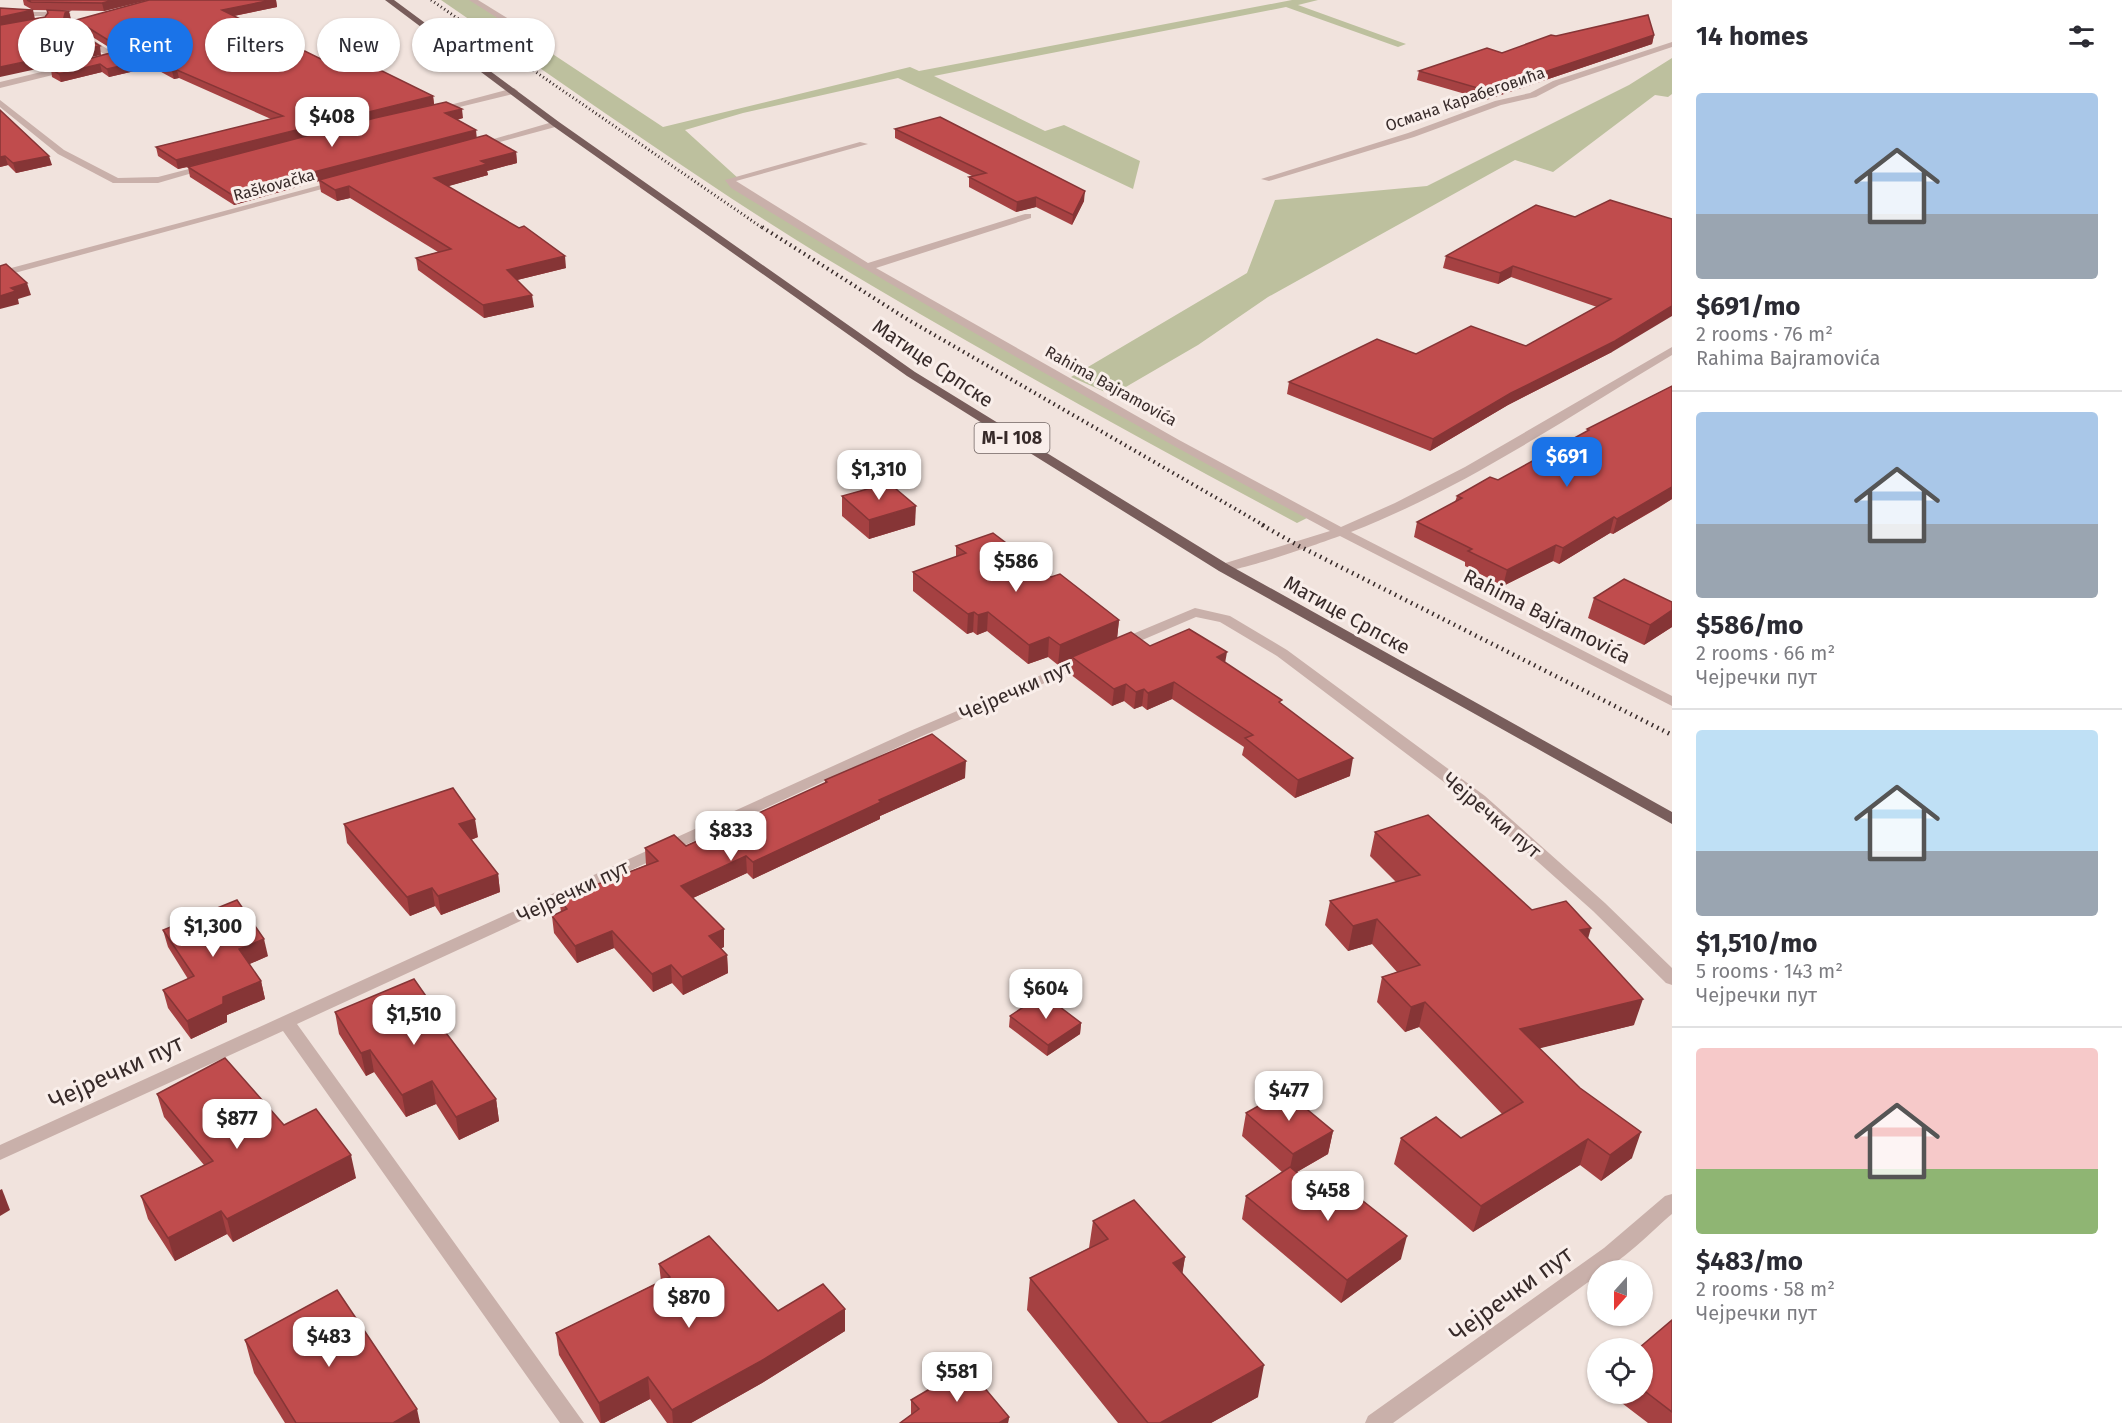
<!DOCTYPE html>
<meta charset="utf-8">
<style>
body{margin:0;font-family:"Fira Sans",sans-serif;background:#f7f7f7;color:#2b2b33;height:100vh;display:flex;flex-direction:column;font-size:22px;white-space:nowrap}
*{box-sizing:border-box;margin:0}
p{font-size:20px;color:#7c7c81}
.icon{flex:none;width:33px;height:33px;fill:none;stroke:currentColor;stroke-width:2;stroke-linecap:round;stroke-linejoin:round}
.map{position:relative;flex:1;overflow:hidden}
.details{display:flex;flex-direction:column;background:#fff;width:450px}
.details>*{flex:none}
.top-card{position:absolute;left:18px;top:18px;width:570px;height:54px;display:flex;gap:12px}
.needle{width:39px;rotate:201deg}
.controls{position:absolute;left:1587px;top:1260px;display:grid;gap:12px}
.controls a{display:grid;place-items:center;width:66px;height:66px;border-radius:50%;background:#fff;box-shadow:0 2px 4px #0004;font-size:30px}
.price{position:absolute;translate:-50% -51px;padding:0 14px;border-radius:12px;background:#fff;color:#222;font-size:20px;line-height:39px;filter:drop-shadow(0 2px 3px #0008)}
.price::after{content:'';position:absolute;left:50%;top:36px;width:18px;height:14px;margin-left:-9px;background:inherit;clip-path:polygon(0 0,100% 0,50% 100%)}
.price.on{background:#1a73e8;color:#fff}
ul{padding:0;list-style:none}
li{display:grid;align-content:center;gap:12px;height:318px;padding:0 24px}
li+li{border-top:2px solid #e1e1e2}
li span{display:grid;place-items:center;height:186px;border-radius:6px;color:#555}
li>.icon{margin-inline-start:auto}
span .icon{width:108px;height:108px;fill:#fffc;stroke-width:1}
li b{font-size:26px}
h2{display:flex;justify-content:space-between;align-items:center;height:72px;padding:0 24px;font-size:26px}
.pill{padding:0 21px;border-radius:27px;background:#fff;box-shadow:0 2px 4px #0004;font-size:21px;line-height:54px}
.pill.on{background:#1a73e8;color:#fff}
main{display:flex;flex:1;min-height:0}
.map>svg:first-child{display:block}
</style>
<main>
<div class="map">
<svg width="1672" height="1423" viewBox="0 0 1672 1423">
<rect width="100%" height="100%" fill="#f1e3dd"/>
<!-- green -->
<g fill="#bdc09e">
<path d="M441,0h29l4,2 189,125 247,-60 9,4 373,-71h26l-20,5 108,39 -8,3 -112,-40 -352,69 111,55 19,-6 76,36 -7,28 -235,-111 -155,35 -58,17 54,49 -12,3 334,198 252,135 -16,8c-160,-86 -319,-173 -475,-267 -130,-80 -255,-170 -381,-256z"/>
<polygon points="1672,58 1672,94 1668,97 1655,95 1553,172 1515,160 1268,297 1198,345 1112,395 1071,377 1247,273 1275,200 1427,186 1629,85"/>
</g>
<g fill="none" stroke-linecap="round" stroke-linejoin="round">
<!-- minor -->
<g fill="#c9b0aa" fill-rule="evenodd">
<polygon points="469,0 478,0 536,36 529,38"/>
<polygon points="0,12 67,12 71,14 67,16 0,16"/>
<polygon points="95,15 99,17 98,19 75,26 74,28 117,55 117,59 99,62 99,58 107,56 66,29 69,22"/>
<polygon points="1672,42 1672,47 1559,85 1536,97 1501,105 1414,137 1269,181 1261,179 1408,133 1495,101 1530,93 1553,81"/>
<polygon points="70,65 73,66 73,70 0,88 0,82"/>
<polygon points="514,88 518,91 517,93 435,113 431,110"/>
<polygon points="0,100 64,150 118,178 158,177 208,164 213,167 158,183 113,183 58,154 0,107"/>
<polygon points="556,121 559,122 559,126 478,148 473,145"/>
<path d="M860,142l8,2 -132,37 132,82 157,-49h6v4l-155,50 303,172 162,87 54,-24 70,-36 207,-120v8c-104,62 -207,133 -321,177l321,164v10l-332,-170c-20,7 -106,38 -121,35l-2,-3 2,-3 111,-34c-203,-109 -403,-223 -599,-343l-6,-8z"/>
<polygon points="336,181 344,183 0,277 0,271"/>
<polygon points="1195,608 1230,616 1287,650 1485,796 1605,903 1672,968 1672,985 1666,983 1593,911 1473,804 1277,656 1220,622 1196,617 1126,647 1116,647 1114,644 1116,641"/>
<polygon points="1088,655 1093,656 1095,659 1093,662 920,737 297,1024 584,1423 560,1423 283,1031 0,1160 0,1145 910,731"/>
<path d="M1672,1194v20c-15,12 -57,56 -74,56v5l-205,148h-28l3,-7 236,-168 61,-52z"/>
</g>
<!-- major -->
<polygon fill="#785d5b" fill-rule="evenodd" points="385,0 394,0 559,122 915,372 1229,565 1672,812 1672,824 1219,571 907,376 553,126"/>
<!-- rail-far2 -->
<polyline stroke="#372a29" stroke-width="3" stroke-dasharray="1 3" stroke-linecap="butt" points="431,0 764,229"/>
<!-- rail-far1 -->
<polyline stroke="#372a29" stroke-width="4" stroke-dasharray="1.5 4" stroke-linecap="butt" points="762,227 910,321 1265,526"/>
<!-- rail -->
<polyline stroke="#372a29" stroke-width="4.5" stroke-dasharray="1.5 4.5" stroke-linecap="butt" points="1262,525 1299,546 1672,735"/>
</g>
<!-- wall -->
<g fill="#a54142">
<polygon points="23,0 148,0 104,11 33,10 24,5"/>
<polygon points="276,0 277,7 234,16 345,71 433,96 434,104 463,118 457,120 477,138 516,152 517,163 487,171 488,175 448,186 566,268 517,280 534,307 484,318 418,270 416,258 438,252 350,198 337,201 321,192 319,181 234,205 190,177 188,167 178,169 158,156 156,147 271,119 179,78 174,79 152,67 109,77 102,72 61,82 52,77 51,69 115,51 78,28 76,20"/>
<polygon points="1654,35 1652,44 1486,100 1417,80 1419,71 1502,53"/>
<polygon points="0,110 52,165 16,173 8,165 0,167"/>
<polygon points="895,129 1084,201 1072,225 1036,207 1016,212 969,187 969,177 972,176 895,138"/>
<polygon points="1610,200 1612,352 1508,405 1430,451 1287,394 1289,382 1416,354 1526,346 1597,307 1511,277 1498,284 1443,268 1446,256 1575,217"/>
<polygon points="1672,386 1672,499 1658,508 1613,534 1610,533 1559,564 1553,561 1503,586 1465,566 1465,562 1414,537 1417,522 1455,502 1457,496 1498,480 1587,432 1587,429"/>
<polygon points="842,496 915,525 869,539 842,516"/>
<polygon points="956,546 1051,577 1119,620 1117,638 1150,646 1225,663 1282,704 1350,776 1295,798 1242,755 1244,747 1172,699 1147,710 1142,706 1134,709 1124,701 1112,706 1070,674 1072,659 1058,665 1048,657 1028,664 987,631 977,635 973,632 967,634 913,591 913,572 956,557"/>
<polygon points="1594,598 1672,602 1672,627 1644,645 1588,618"/>
<polygon points="965,778 880,816 880,819 753,879 747,873 693,898 724,947 721,948 727,955 728,973 683,995 672,983 653,992 614,948 577,963 554,933 552,916 561,912 559,899 646,865 645,848 686,846 825,783 825,780"/>
<polygon points="344,824 478,837 471,840 498,874 500,892 441,915 435,906 410,916 347,843"/>
<polygon points="1375,832 1532,910 1588,939 1634,1025 1539,1048 1632,1158 1601,1181 1580,1165 1473,1232 1394,1164 1401,1138 1461,1138 1502,1114 1419,1027 1405,1032 1377,1002 1382,977 1397,972 1372,944 1348,951 1325,925 1330,901 1396,882 1370,856"/>
<polygon points="163,930 268,956 249,964 261,981 265,999 227,1015 227,1022 191,1039 168,1008 163,990 188,979 168,947"/>
<polygon points="335,1012 444,1030 496,1099 499,1121 459,1140 436,1104 406,1117 374,1072 366,1076 339,1034"/>
<polygon points="1010,1016 1081,1023 1080,1034 1047,1056 1009,1027"/>
<polygon points="157,1094 284,1125 356,1178 233,1242 227,1234 175,1261 148,1219 141,1196 204,1165 164,1117"/>
<polygon points="1246,1113 1333,1131 1328,1154 1297,1172 1401,1259 1341,1303 1242,1219 1246,1196 1282,1172 1242,1136"/>
<polygon points="1093,1221 1185,1257 1182,1273 1258,1397 1211,1423 1118,1423 1027,1310 1030,1278 1089,1248"/>
<polygon points="659,1264 778,1311 845,1309 845,1331 762,1383 691,1423 667,1423 650,1399 604,1423 600,1423 559,1355 556,1333 661,1281"/>
<polygon points="1672,1320 1672,1423 1648,1423 1610,1394 1642,1394 1642,1348"/>
<polygon points="245,1340 420,1423 285,1423 254,1373"/>
<polygon points="911,1400 1009,1417 1008,1423 900,1423 911,1415"/>
</g>
<!-- shaded-wall -->
<g fill="#863536">
<polygon points="114,0 148,0 104,11 102,3"/>
<polygon points="268,0 277,0 276,0 277,7 224,18 222,10"/>
<polygon points="33,10 35,19 0,26 0,17"/>
<polygon points="69,11 71,19 67,21 65,31 63,22 65,13"/>
<polygon points="1654,35 1652,44 1486,100 1488,91"/>
<polygon points="100,46 101,55 0,77 0,67"/>
<polygon points="151,59 152,67 109,77 107,69"/>
<polygon points="100,64 102,72 61,82 59,74"/>
<polygon points="177,70 179,78 174,79 172,71"/>
<polygon points="433,96 434,104 178,169 176,160"/>
<polygon points="462,109 463,118 446,122 445,113"/>
<polygon points="476,130 477,140 308,184 234,205 232,195 306,174"/>
<polygon points="516,152 517,163 487,171 488,175 435,190 434,178 481,161"/>
<polygon points="5,156 8,165 0,167 0,157"/>
<polygon points="49,156 52,165 16,173 13,163"/>
<polygon points="349,186 350,198 337,201 335,190"/>
<polygon points="1085,191 1084,201 1072,225 1073,215"/>
<polygon points="1036,197 1036,207 1016,212 1017,202"/>
<polygon points="565,256 566,268 509,282 507,270"/>
<polygon points="1513,266 1511,277 1498,284 1500,273"/>
<polygon points="27,283 31,295 18,299 19,304 0,309 0,296 11,288"/>
<polygon points="532,295 534,307 484,318 483,305"/>
<polygon points="1672,306 1672,316 1612,352 1508,405 1430,451 1433,439 1511,393"/>
<polygon points="1672,487 1672,499 1613,534 1617,519"/>
<polygon points="916,506 915,525 869,539 869,520"/>
<polygon points="1614,517 1610,533 1559,564 1563,548"/>
<polygon points="1556,545 1553,561 1503,586 1507,570"/>
<polygon points="1672,610 1672,627 1644,645 1650,625"/>
<polygon points="974,612 973,632 967,634 968,614"/>
<polygon points="988,612 987,631 977,635 978,615"/>
<polygon points="1119,620 1117,639 1072,657 1072,659 1058,665 1060,645"/>
<polygon points="1049,637 1048,657 1028,664 1029,645"/>
<polygon points="1227,652 1224,669 1217,657"/>
<polygon points="1174,682 1172,699 1147,710 1148,693"/>
<polygon points="1126,684 1124,701 1112,706 1114,689"/>
<polygon points="1144,689 1142,706 1134,709 1136,692"/>
<polygon points="1353,758 1350,776 1295,798 1298,780"/>
<polygon points="966,761 965,778 880,816 880,819 753,879 753,862 879,800"/>
<polygon points="475,819 478,837 462,843 459,824"/>
<polygon points="746,856 747,873 682,903 681,886"/>
<polygon points="498,874 500,892 441,915 438,896"/>
<polygon points="432,888 435,906 410,916 407,897"/>
<polygon points="1377,919 1372,944 1348,951 1353,926"/>
<polygon points="1591,928 1584,953 1580,930"/>
<polygon points="724,929 724,947 710,954 709,936"/>
<polygon points="612,931 614,948 577,963 575,946"/>
<polygon points="264,939 268,956 243,967 239,949"/>
<polygon points="727,955 728,973 683,995 682,977"/>
<polygon points="671,965 672,983 653,992 652,974"/>
<polygon points="261,981 265,999 227,1015 227,1022 191,1039 187,1021 223,997"/>
<polygon points="1643,999 1634,1025 1513,1055 1520,1029"/>
<polygon points="1425,1002 1419,1027 1405,1032 1411,1007"/>
<polygon points="442,1019 446,1041 437,1021"/>
<polygon points="1081,1023 1080,1034 1047,1056 1048,1045"/>
<polygon points="370,1050 374,1072 366,1076 361,1053"/>
<polygon points="432,1081 436,1104 406,1117 402,1095"/>
<polygon points="496,1099 499,1121 459,1140 456,1117"/>
<polygon points="1333,1131 1328,1154 1288,1177 1293,1154"/>
<polygon points="1641,1132 1632,1158 1601,1181 1610,1155"/>
<polygon points="1588,1139 1580,1165 1473,1232 1481,1206"/>
<polygon points="351,1155 356,1178 233,1242 227,1219"/>
<polygon points="2,1189 10,1210 0,1216 0,1190"/>
<polygon points="221,1211 227,1234 175,1261 168,1238"/>
<polygon points="1407,1236 1401,1259 1341,1303 1347,1280"/>
<polygon points="1185,1257 1180,1289 1173,1263"/>
<polygon points="845,1309 845,1331 762,1383 691,1423 673,1423 672,1410"/>
<polygon points="1264,1365 1258,1397 1211,1423 1160,1423"/>
<polygon points="648,1377 650,1399 604,1423 601,1423 599,1403"/>
<polygon points="417,1409 420,1423 393,1423"/>
<polygon points="1009,1417 1008,1423 999,1423"/>
</g>
<!-- building -->
<g fill="#c04c4d" stroke="#863536" stroke-width="1.5">
<polygon points="27,0 114,0 102,3 31,2"/>
<polygon points="149,0 272,0 222,10 345,71 370,65 433,96 176,160 156,147 283,116 177,70 172,71 151,59 107,69 100,64 59,74 51,69 118,51 116,45 76,20"/>
<polygon points="0,8 33,10 0,17"/>
<polygon points="47,10 69,11 65,13 63,22 100,46 0,67 0,25 45,17 48,13"/>
<polygon points="1648,15 1654,35 1488,91 1419,71 1487,48 1502,53 1551,35 1556,36"/>
<polygon points="446,102 462,109 445,113 476,130 306,174 232,195 188,167 375,118"/>
<polygon points="0,110 49,156 13,163 5,156 0,157"/>
<polygon points="940,117 1085,191 1073,215 1036,197 1017,202 969,177 986,173 895,129"/>
<polygon points="486,135 516,152 481,161 487,164 434,178 519,228 524,226 565,256 507,270 532,295 483,305 416,258 451,249 349,186 335,190 319,180"/>
<polygon points="1610,200 1672,219 1672,306 1615,341 1511,393 1433,439 1289,382 1377,339 1416,354 1471,326 1526,346 1611,299 1513,266 1500,273 1446,256 1536,205 1575,217"/>
<polygon points="6,264 27,283 11,288 16,291 0,296 0,266"/>
<polygon points="1672,386 1672,487 1617,519 1614,517 1563,548 1556,545 1507,570 1468,551 1472,549 1417,522 1462,498 1457,496 1490,477 1498,480 1589,430 1587,429"/>
<polygon points="889,483 916,506 869,520 842,496"/>
<polygon points="993,533 1051,577 1060,574 1119,620 1060,645 1049,637 1029,645 988,612 978,615 974,612 968,614 913,572 966,553 956,546"/>
<polygon points="1624,579 1672,602 1672,610 1650,625 1594,598"/>
<polygon points="1189,629 1227,652 1217,657 1282,700 1279,702 1353,758 1298,780 1245,738 1253,735 1174,682 1148,693 1144,689 1136,692 1126,684 1114,689 1072,657 1131,632 1150,646"/>
<polygon points="932,734 966,761 879,800 881,802 753,862 746,856 681,886 724,929 709,936 727,955 682,977 671,965 652,974 612,931 575,946 552,916 567,909 559,899 658,861 645,848 674,835 686,846 827,782 825,780"/>
<polygon points="453,788 475,819 459,824 498,874 438,896 432,888 407,897 344,824"/>
<polygon points="1428,815 1532,910 1566,901 1591,928 1580,930 1643,999 1520,1029 1580,1088 1641,1132 1610,1155 1588,1139 1481,1206 1401,1138 1436,1117 1461,1138 1523,1102 1425,1002 1411,1007 1382,977 1420,965 1377,919 1353,926 1330,901 1420,875 1375,832"/>
<polygon points="237,900 264,939 239,949 261,981 223,997 223,1004 187,1021 163,990 194,976 163,930"/>
<polygon points="414,979 442,1019 437,1021 496,1099 456,1117 432,1081 402,1095 370,1050 361,1053 335,1012"/>
<polygon points="1043,994 1081,1023 1048,1045 1010,1016"/>
<polygon points="225,1058 284,1125 316,1109 351,1155 227,1219 221,1211 168,1238 141,1196 213,1161 157,1094"/>
<polygon points="1285,1091 1333,1131 1293,1154 1246,1113"/>
<polygon points="1290,1167 1333,1202 1349,1190 1407,1236 1347,1280 1246,1196"/>
<polygon points="1134,1200 1185,1257 1173,1263 1264,1365 1160,1423 1148,1423 1030,1278 1108,1239 1093,1221"/>
<polygon points="709,1236 778,1311 823,1284 845,1309 761,1361 672,1410 648,1377 599,1403 556,1333 670,1277 659,1264"/>
<polygon points="337,1290 417,1409 393,1423 296,1423 245,1340"/>
<polygon points="1672,1320 1672,1412 1642,1389 1642,1348 1639,1348"/>
<polygon points="967,1367 1009,1417 999,1423 900,1423 919,1409 911,1400"/>
</g>
<g text-anchor="middle" dominant-baseline="central" stroke-width="6" stroke-linejoin="round" paint-order="stroke">
<!-- far-street labels -->
<g font-size="16" fill="#372a29" stroke="#f9eeea">
<text transform="translate(1465 99) rotate(-19)">Османа Карабеговића</text>
<text transform="translate(274 185) rotate(-15)">Raškovačka</text>
<text transform="translate(1111 386) rotate(29)">Rahima Bajramovića</text>
</g>
<!-- shield labels -->
<rect fill="#f9eeea" stroke="#716563" stroke-width="1.5" x="974.5" y="423" width="75" height="30" rx="4.5"/>
<g font-size="18" font-weight="bold" fill="#372a29">
<text x="1012" y="438">M-I 108</text>
</g>
<!-- street labels -->
<g font-size="20" fill="#372a29" stroke="#f9eeea">
<text transform="translate(933 363) rotate(34)">Матице Српске</text>
<text transform="translate(1347 615) rotate(29)">Матице Српске</text>
<text transform="translate(1547 616) rotate(27)">Rahima Bajramovića</text>
<text transform="translate(1016 690) rotate(-24)">Чејречки пут</text>
<text transform="translate(1492 815) rotate(40)">Чејречки пут</text>
<text transform="translate(573 891) rotate(-25)">Чејречки пут</text>
</g>
<!-- near-street labels -->
<g font-size="24" fill="#372a29" stroke="#f9eeea">
<text transform="translate(116 1072) rotate(-25)">Чејречки пут</text>
<text transform="translate(1511 1294) rotate(-36)">Чејречки пут</text>
</g>
</g>
</svg>
<div class="controls">
<a><svg class="needle" viewBox="-14 -14 28 28"><path d="M0-13l5 13h-10z" fill="#e53935"/><path d="M0 13l5-13h-10z" fill="#7c7c81"/></svg></a>
<a><svg class="icon" aria-label="locate" viewBox="0 0 24 24"><circle cx="12" cy="12" r="6"/><path d="M12 2v4M12 18v4M2 12h4M18 12h4"/></svg></a>
</div>
<b class="price" style="left:332px;top:148px">$408</b>
<b class="price on" style="left:1567px;top:488px">$691</b>
<b class="price" style="left:879px;top:501px">$1,310</b>
<b class="price" style="left:1016px;top:593px">$586</b>
<b class="price" style="left:731px;top:862px">$833</b>
<b class="price" style="left:213px;top:958px">$1,300</b>
<b class="price" style="left:1046px;top:1020px">$604</b>
<b class="price" style="left:414px;top:1046px">$1,510</b>
<b class="price" style="left:1289px;top:1122px">$477</b>
<b class="price" style="left:237px;top:1150px">$877</b>
<b class="price" style="left:1328px;top:1222px">$458</b>
<b class="price" style="left:689px;top:1329px">$870</b>
<b class="price" style="left:329px;top:1368px">$483</b>
<b class="price" style="left:957px;top:1403px">$581</b>
<div class="top-card">
<a class="pill">Buy</a>
<a class="pill on">Rent</a>
<a class="pill">Filters</a>
<a class="pill">New</a>
<a class="pill">Apartment</a>
</div>
</div>
<section class="details">
<h2>14 homes<svg class="icon" aria-label="filters" viewBox="0 0 24 24"><path d="M4 7h16M4 17h16"/><circle cx="9" cy="7" r="2"/><circle cx="15" cy="17" r="2"/></svg></h2>
<ul>
<li><span style="background:linear-gradient(#a9c7e8 65%,#9aa5b1 0)"><svg class="icon" aria-label="home" viewBox="0 0 24 24"><path d="M3 11l9-7 9 7M6 9v11h12V9"/></svg></span><div><b>$691/mo</b><p>2 rooms · 76 m²</p><p>Rahima Bajramovića</p></div></li>
<li><span style="background:linear-gradient(#a9c7e8 60%,#9aa5b1 0)"><svg class="icon" aria-label="home" viewBox="0 0 24 24"><path d="M3 11l9-7 9 7M6 9v11h12V9"/></svg></span><div><b>$586/mo</b><p>2 rooms · 66 m²</p><p>Чејречки пут</p></div></li>
<li><span style="background:linear-gradient(#bfe0f5 65%,#9aa5b1 0)"><svg class="icon" aria-label="home" viewBox="0 0 24 24"><path d="M3 11l9-7 9 7M6 9v11h12V9"/></svg></span><div><b>$1,510/mo</b><p>5 rooms · 143 m²</p><p>Чејречки пут</p></div></li>
<li><span style="background:linear-gradient(#f6c9c9 65%,#8fb573 0)"><svg class="icon" aria-label="home" viewBox="0 0 24 24"><path d="M3 11l9-7 9 7M6 9v11h12V9"/></svg></span><div><b>$483/mo</b><p>2 rooms · 58 m²</p><p>Чејречки пут</p></div></li>
</ul>
</section>
</main>
